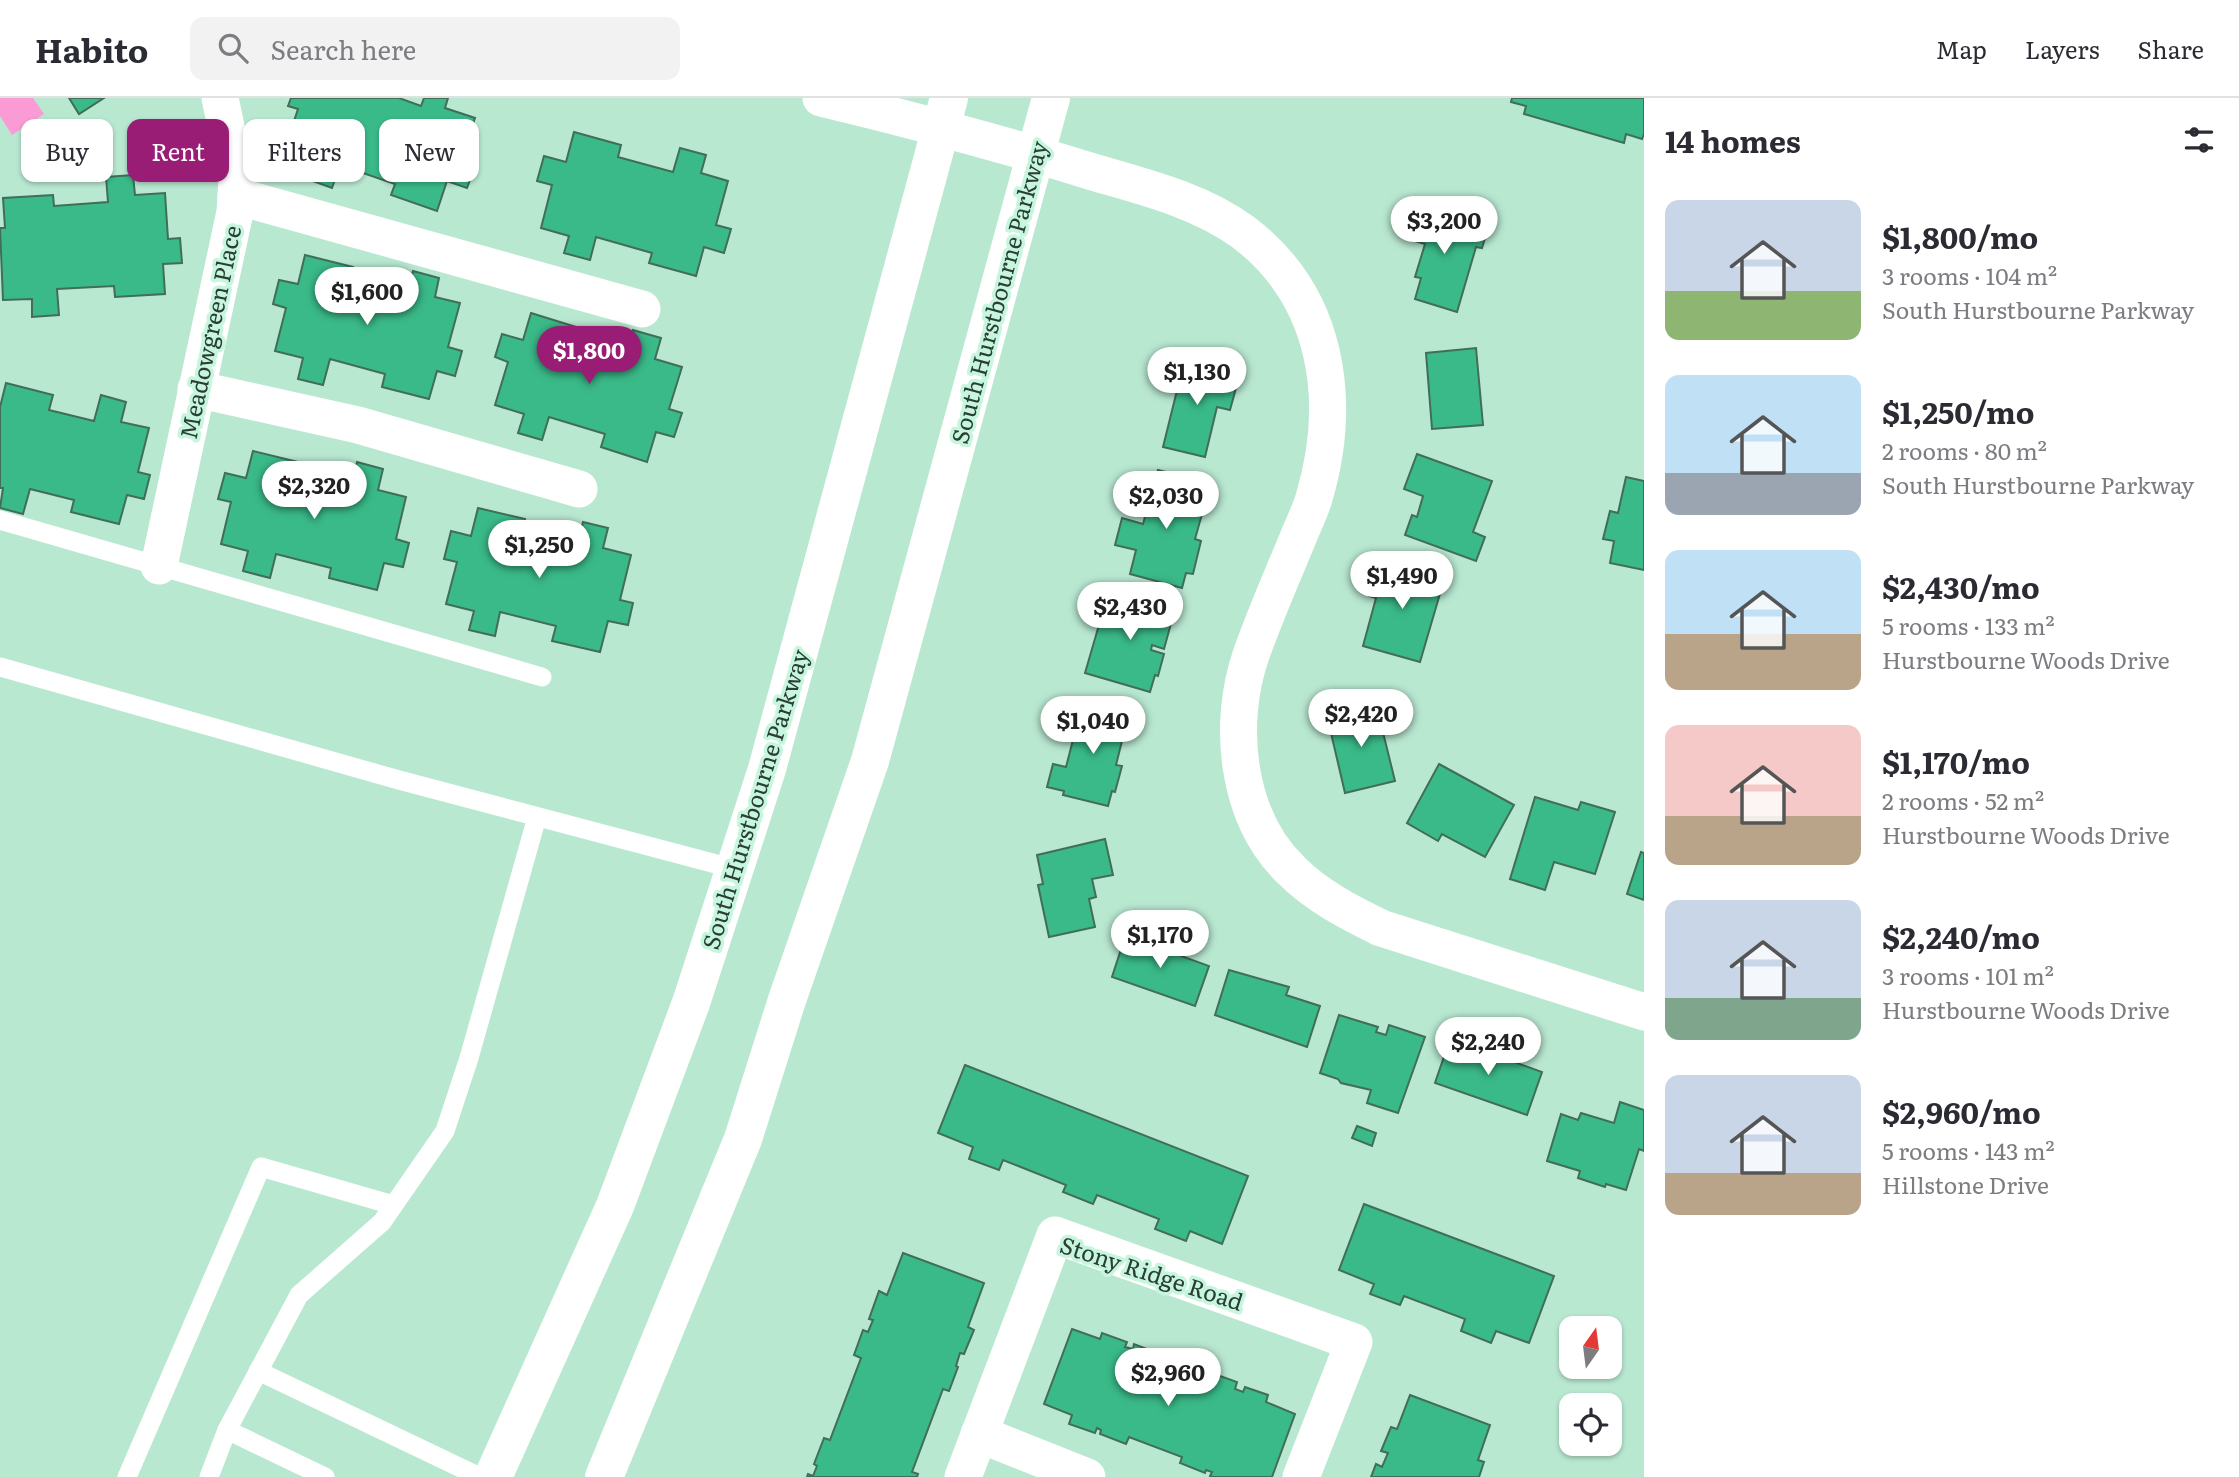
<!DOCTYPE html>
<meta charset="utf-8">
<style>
body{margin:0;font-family:Literata,serif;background:#f2f2f3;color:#2b2b33;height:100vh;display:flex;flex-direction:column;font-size:26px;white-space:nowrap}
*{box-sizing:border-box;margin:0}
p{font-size:23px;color:#7c7c81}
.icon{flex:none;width:38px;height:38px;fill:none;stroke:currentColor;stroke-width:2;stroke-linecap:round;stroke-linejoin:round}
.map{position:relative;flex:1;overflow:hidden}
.panel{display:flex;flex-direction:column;background:#fff;width:595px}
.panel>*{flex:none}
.guide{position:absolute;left:21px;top:21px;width:665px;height:63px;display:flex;gap:14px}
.needle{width:46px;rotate:14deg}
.controls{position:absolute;left:1559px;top:1218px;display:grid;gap:14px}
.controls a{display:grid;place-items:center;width:63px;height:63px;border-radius:14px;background:#fff;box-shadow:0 2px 5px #0004;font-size:35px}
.price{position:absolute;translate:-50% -60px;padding:0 16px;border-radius:24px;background:#fff;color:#222;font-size:23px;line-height:46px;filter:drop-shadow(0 2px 4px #0008)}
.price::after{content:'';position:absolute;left:50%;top:42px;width:21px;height:16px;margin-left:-10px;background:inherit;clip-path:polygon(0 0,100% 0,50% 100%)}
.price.selected{background:#991d74;color:#fff}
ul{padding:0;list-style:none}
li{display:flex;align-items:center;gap:21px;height:175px;padding:0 21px}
li span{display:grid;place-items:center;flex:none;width:196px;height:140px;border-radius:14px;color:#555}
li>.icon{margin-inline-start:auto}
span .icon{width:84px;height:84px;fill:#fffc;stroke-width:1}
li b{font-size:30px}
h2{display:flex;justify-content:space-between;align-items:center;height:84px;padding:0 21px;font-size:30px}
.tag{padding:0 24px;border-radius:14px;background:#fff;box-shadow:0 2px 5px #0004;font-size:24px;line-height:63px}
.tag.selected{background:#991d74;color:#fff}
header{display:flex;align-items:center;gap:42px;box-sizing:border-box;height:98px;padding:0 35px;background:#fff;border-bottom:2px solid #e1e1e2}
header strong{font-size:33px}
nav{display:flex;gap:38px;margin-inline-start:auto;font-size:24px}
.search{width:490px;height:63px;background:#f2f2f3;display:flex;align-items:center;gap:18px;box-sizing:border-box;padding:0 24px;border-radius:14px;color:#7c7c81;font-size:26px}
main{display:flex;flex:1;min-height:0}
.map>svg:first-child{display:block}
</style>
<header>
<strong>Habito</strong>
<div class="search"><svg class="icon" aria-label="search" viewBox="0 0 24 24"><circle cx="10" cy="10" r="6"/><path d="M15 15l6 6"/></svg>Search here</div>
<nav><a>Map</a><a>Layers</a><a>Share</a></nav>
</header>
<main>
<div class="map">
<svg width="1644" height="1379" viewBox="0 0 1644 1379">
<rect width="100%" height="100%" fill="#b9e8d1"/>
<!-- water -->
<polygon fill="#fa9bd5" points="0,0 33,0 44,16 12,37 0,18"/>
<!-- building -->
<g fill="#3aba89" stroke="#416d59" stroke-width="2">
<polygon points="69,0 104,0 79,16"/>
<polygon points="291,0 399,0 421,8 424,0 448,0 445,10 475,20 461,61 476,66 467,90 447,83 437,113 391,97 395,86 340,67 332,90 307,81 313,66 283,56 298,11 288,8"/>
<polygon points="1512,0 1644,0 1644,36 1642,41 1626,36 1624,45 1524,16 1526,8 1511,4"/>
<polygon points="574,34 621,47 618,59 673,74 680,50 706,57 701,75 728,83 716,127 731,131 724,155 704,149 696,178 649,165 652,155 596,139 590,162 564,155 569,138 541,130 552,87 537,83 544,58 566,64"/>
<polygon points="133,77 135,97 165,95 168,141 180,140 182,165 163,166 165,196 115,199 114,188 57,191 59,217 32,219 32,201 3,202 0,130 5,130 3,100 53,97 54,108 108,104 106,79"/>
<polygon points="1414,108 1488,130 1482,150 1476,149 1457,214 1415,201 1421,180 1415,179 1425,146 1405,140"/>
<polygon points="305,157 353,169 350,182 407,196 413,173 439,180 435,199 460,205 448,249 462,253 455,278 437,273 429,301 382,289 385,276 330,261 323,287 298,281 303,260 275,253 286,210 273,206 279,182 298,186"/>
<polygon points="531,215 576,229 573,238 627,255 633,232 661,240 655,261 682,269 669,311 682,315 674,339 656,334 647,364 601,349 605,336 549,319 542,342 518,335 524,316 495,307 508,264 495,259 502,236 523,242"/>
<polygon points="1476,250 1483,327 1432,331 1426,255"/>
<polygon points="1185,260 1229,271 1225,287 1236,290 1230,312 1217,309 1205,359 1163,349"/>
<polygon points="6,285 53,297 49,312 94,323 101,297 126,304 121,324 149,330 138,374 150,377 144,401 127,397 119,426 71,414 74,402 30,391 23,416 0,410 3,390 0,390 0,309"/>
<polygon points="253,353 298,364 295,375 351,389 357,364 383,371 378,392 406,399 396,441 409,445 403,469 384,465 377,492 329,480 331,470 276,456 270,480 243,473 248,453 221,446 231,404 218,401 225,375 246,380"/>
<polygon points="1417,356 1492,383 1473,434 1485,439 1476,463 1405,437 1412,417 1417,419 1423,398 1404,391"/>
<polygon points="1158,372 1205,384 1196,415 1202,416 1195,441 1201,443 1193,476 1186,475 1182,490 1130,476 1136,452 1115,447 1122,420 1143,426"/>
<polygon points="1626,379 1644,383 1644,472 1610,465 1614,443 1603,441 1610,413 1618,415"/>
<polygon points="478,410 525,421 521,436 577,449 583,424 608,430 603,450 631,457 620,502 633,505 628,527 608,523 600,554 552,543 556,528 500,514 495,538 469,532 474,513 446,506 457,464 444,461 451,433 471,438"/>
<polygon points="1379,464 1444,482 1420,564 1363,548 1376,500 1369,498"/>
<polygon points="1108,496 1175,511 1164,551 1152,547 1151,552 1164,556 1158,578 1155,577 1150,594 1085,575"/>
<polygon points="1083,603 1129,615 1116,667 1122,668 1115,694 1112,693 1108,708 1063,697 1064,693 1047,689 1053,666 1066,669"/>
<polygon points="1376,606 1395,683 1345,695 1327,618"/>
<polygon points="1439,666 1514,707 1485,759 1442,736 1438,743 1407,725"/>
<polygon points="1535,699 1578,712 1581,704 1615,714 1595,776 1554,764 1545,792 1510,781"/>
<polygon points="1105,741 1113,777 1092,781 1096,799 1089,801 1095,829 1049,839 1038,787 1043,786 1037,757"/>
<polygon points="1641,754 1644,755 1644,802 1627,796"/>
<polygon points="1126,836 1182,855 1181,858 1209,868 1195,908 1112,879"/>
<polygon points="1229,872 1289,889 1286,897 1320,908 1307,949 1215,917"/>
<polygon points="1339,917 1378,929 1376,934 1386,937 1389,927 1425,939 1398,1015 1367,1005 1371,992 1341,985 1338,981 1320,975"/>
<polygon points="1450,941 1542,974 1527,1017 1435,985"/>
<polygon points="965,967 1248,1078 1222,1146 1190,1133 1186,1143 1155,1131 1159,1121 1097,1097 1093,1106 1063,1094 1066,1087 1003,1062 999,1072 969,1061 973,1049 938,1035"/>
<polygon points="1620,1004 1644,1012 1644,1053 1639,1051 1626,1092 1606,1086 1605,1089 1578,1080 1580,1073 1547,1063 1561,1016 1578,1022 1581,1015 1614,1025"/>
<polygon points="1357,1028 1376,1035 1372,1048 1352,1040"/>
<polygon points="1364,1106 1554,1178 1529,1245 1496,1233 1491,1245 1461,1233 1465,1221 1404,1198 1400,1207 1370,1196 1374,1186 1339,1172"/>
<polygon points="903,1155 984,1185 968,1229 974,1232 964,1256 960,1255 956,1268 958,1269 949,1293 943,1291 912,1374 918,1376 917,1379 807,1379 808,1376 813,1378 817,1368 814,1366 824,1340 830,1342 861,1260 854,1257 863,1232 868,1234 873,1222 869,1221 879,1193 887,1197"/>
<polygon points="1072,1231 1100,1241 1102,1235 1127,1244 1125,1249 1133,1251 1134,1246 1160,1256 1158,1263 1209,1283 1212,1275 1237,1284 1235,1291 1243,1294 1245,1289 1268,1297 1266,1304 1295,1316 1272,1379 1212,1379 1210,1378 1212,1374 1206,1372 1205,1375 1180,1365 1182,1359 1129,1339 1126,1346 1100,1336 1101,1332 1097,1330 1095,1335 1069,1326 1072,1317 1044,1306"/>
<polygon points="1410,1297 1490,1327 1478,1362 1484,1364 1479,1379 1371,1379 1376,1366 1382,1369 1388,1355 1381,1353 1391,1329 1397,1331"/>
</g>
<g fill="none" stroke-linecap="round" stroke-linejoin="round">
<!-- service -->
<g stroke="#fff" stroke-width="19">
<polyline points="0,422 542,579"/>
<polyline points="0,569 399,682 735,771"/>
<polyline points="258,1273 480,1379"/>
<polyline points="227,1332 325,1379"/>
<polyline points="127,1379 261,1069 393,1107"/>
<polyline points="209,1379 227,1332 299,1197 382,1124 445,1033 469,960 537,719"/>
</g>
<!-- minor -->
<g stroke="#fff" stroke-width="37">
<path d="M821,0c92,22 182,46 272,74 51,15 106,28 150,60 85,64 100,168 71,266 -4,14 -11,27 -16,40 -16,39 -33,77 -47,117 -24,69 -15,163 41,216 25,25 58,42 89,57l263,84"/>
<polyline points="236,98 642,211"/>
<polyline points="196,291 358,327 579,391"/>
<polyline points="159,468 235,114 237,81 220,0"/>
<polyline points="979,1336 1087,1379"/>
<polyline points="963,1379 1055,1137 1354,1244 1301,1379"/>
</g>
<!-- primary -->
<g stroke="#fff" stroke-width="38">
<polyline points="493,1379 615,1108 691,905 767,671 949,0"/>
<polyline points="604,1379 743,1041 787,902 870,663 1051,0"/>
</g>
</g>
<g text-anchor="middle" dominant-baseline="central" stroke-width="7" stroke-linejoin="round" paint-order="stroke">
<!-- street labels -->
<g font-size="23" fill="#2b3e35" stroke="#c6f6de">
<text transform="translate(998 194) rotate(-75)">South Hurstbourne Parkway</text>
<text transform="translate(209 234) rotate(-78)">Meadowgreen Place</text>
<text transform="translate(754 701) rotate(-73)">South Hurstbourne Parkway</text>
<text transform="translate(1152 1174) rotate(18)">Stony Ridge Road</text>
</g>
</g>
</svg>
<div class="controls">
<a><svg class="needle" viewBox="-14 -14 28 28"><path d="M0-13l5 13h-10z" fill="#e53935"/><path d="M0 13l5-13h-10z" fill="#7c7c81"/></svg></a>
<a><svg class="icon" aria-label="locate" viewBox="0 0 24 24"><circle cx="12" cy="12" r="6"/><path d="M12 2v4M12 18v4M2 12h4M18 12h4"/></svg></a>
</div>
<b class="price" style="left:1444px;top:158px">$3,200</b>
<b class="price" style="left:367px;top:229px">$1,600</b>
<b class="price selected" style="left:589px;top:288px">$1,800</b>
<b class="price" style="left:1197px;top:309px">$1,130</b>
<b class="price" style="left:314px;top:423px">$2,320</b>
<b class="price" style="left:1166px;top:433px">$2,030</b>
<b class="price" style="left:539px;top:482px">$1,250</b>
<b class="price" style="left:1402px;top:513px">$1,490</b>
<b class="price" style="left:1130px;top:544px">$2,430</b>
<b class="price" style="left:1361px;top:651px">$2,420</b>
<b class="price" style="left:1093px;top:658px">$1,040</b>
<b class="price" style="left:1160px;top:872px">$1,170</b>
<b class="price" style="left:1488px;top:979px">$2,240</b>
<b class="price" style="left:1168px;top:1310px">$2,960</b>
<div class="guide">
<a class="tag">Buy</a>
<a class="tag selected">Rent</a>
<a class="tag">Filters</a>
<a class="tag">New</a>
</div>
</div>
<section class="panel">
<h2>14 homes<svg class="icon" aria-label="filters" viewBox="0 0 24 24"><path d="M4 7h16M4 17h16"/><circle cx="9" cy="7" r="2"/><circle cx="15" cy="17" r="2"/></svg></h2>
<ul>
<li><span style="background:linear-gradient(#c9d6e8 65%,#8fb573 0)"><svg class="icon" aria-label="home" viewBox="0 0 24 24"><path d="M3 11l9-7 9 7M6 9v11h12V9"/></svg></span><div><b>$1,800/mo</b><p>3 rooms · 104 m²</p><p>South Hurstbourne Parkway</p></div></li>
<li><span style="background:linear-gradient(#bfe0f5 70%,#9aa5b1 0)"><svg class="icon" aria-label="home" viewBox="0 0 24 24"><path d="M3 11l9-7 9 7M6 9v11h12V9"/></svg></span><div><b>$1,250/mo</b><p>2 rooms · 80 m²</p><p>South Hurstbourne Parkway</p></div></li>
<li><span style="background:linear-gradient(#bfe0f5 60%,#b9a48a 0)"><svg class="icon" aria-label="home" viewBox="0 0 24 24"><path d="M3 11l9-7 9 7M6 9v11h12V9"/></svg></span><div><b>$2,430/mo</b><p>5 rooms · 133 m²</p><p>Hurstbourne Woods Drive</p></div></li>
<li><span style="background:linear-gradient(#f6c9c9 65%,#b9a48a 0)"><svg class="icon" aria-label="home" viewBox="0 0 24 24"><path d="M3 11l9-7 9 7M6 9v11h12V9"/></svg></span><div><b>$1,170/mo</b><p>2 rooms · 52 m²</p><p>Hurstbourne Woods Drive</p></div></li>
<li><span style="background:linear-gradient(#c9d6e8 70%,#7fa58c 0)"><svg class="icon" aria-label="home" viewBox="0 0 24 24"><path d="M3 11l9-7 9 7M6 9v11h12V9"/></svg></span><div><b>$2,240/mo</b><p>3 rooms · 101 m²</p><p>Hurstbourne Woods Drive</p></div></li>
<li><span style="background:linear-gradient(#c9d6e8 70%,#b9a48a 0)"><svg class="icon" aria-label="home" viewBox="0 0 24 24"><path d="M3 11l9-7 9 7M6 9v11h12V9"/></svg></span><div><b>$2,960/mo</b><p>5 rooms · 143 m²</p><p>Hillstone Drive</p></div></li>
</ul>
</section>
</main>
